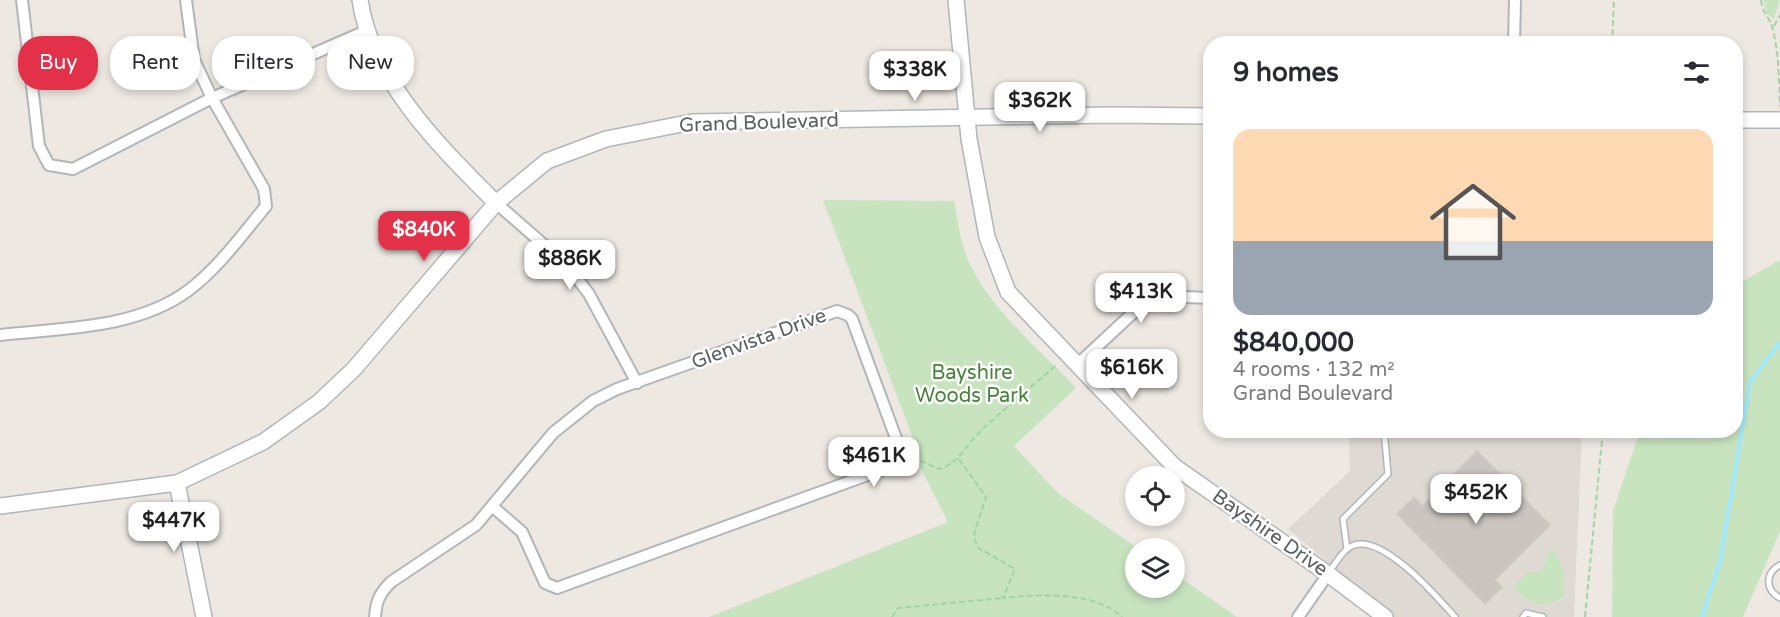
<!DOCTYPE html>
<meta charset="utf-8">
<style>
body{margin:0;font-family:"Varela Round",sans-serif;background:#f2f2f3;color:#2b2b33;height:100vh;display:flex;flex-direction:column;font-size:22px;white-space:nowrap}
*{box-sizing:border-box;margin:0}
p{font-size:20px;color:#7c7c81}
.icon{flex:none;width:33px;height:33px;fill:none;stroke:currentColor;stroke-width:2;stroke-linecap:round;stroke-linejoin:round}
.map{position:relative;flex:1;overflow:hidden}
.sheet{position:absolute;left:1203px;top:36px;width:540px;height:402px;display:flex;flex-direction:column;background:#fff;border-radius:24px;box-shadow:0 3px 9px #0003}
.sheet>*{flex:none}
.banner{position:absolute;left:18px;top:36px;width:570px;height:54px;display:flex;gap:12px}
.tools{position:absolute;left:1125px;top:466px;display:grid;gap:12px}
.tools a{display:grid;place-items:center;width:60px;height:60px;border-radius:50%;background:#fff;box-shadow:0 3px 9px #0003;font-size:30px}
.price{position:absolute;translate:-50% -51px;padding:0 14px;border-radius:12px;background:#fff;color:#222;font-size:20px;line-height:39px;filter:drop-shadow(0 2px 3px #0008)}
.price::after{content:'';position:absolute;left:50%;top:36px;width:18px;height:14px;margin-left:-9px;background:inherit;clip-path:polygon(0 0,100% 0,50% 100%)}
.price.on{background:#e3314a;color:#fff}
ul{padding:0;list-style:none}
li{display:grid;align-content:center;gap:12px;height:318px;padding:0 30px}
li+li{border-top:2px solid #e1e1e2}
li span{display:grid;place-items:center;height:186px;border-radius:18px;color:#555}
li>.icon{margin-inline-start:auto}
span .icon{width:108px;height:108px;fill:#fffc;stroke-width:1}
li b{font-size:26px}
h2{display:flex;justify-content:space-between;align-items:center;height:72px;padding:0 30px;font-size:26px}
.chip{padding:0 21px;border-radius:24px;background:#fff;box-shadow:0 3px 9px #0003;font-size:21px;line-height:54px}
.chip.on{background:#e3314a;color:#fff}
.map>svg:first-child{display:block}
</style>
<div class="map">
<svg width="1780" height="617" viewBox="0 0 1780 617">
<rect width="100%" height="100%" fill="#ede8e2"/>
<!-- education -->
<polygon fill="#dfd9d3" points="1349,431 1582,431 1574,617 1394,617 1288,529 1350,471"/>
<!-- green -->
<g fill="#c7e4bf">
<polygon points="1763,0 1780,0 1774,19 1767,14"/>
<path d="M823,200l131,1c4,20 6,40 14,59 20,47 73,91 108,128l-62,58 45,48 80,55h-3v39h38l1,-14 62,43h-528l239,-95 -30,-59 -6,-27z"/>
<polygon points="1780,260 1780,531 1743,617 1612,617 1613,511 1640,431 1736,430 1736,285"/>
<path d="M1550,548c15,15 15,30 13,49 -23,13 -33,8 -50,-10l15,-15 14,-1z"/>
</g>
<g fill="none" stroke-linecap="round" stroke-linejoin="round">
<!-- stream -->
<polyline stroke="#a2e8fc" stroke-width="4" points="1702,617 1720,561 1750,382 1780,342"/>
</g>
<!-- building -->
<polygon fill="#cac5c1" stroke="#d1c8c0" stroke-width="1.5" points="1477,451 1550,525 1495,580 1502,587 1485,604 1397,514 1414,497 1422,506"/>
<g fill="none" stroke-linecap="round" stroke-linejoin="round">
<!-- lane casing -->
<g stroke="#b2b6b9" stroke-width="8">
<g id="lane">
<polyline points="1347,549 1343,519 1388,474 1384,430"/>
<path d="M1780,565c-15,8 -15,25 0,33"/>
<path d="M1329,572c7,-9 14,-23 25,-27 30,-10 83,52 101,72"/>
<polyline points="1523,617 1526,613 1543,617"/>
</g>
</g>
<!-- street casing -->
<g stroke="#b2b6b9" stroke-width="14">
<g id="street">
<polyline points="22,0 39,146 49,165 73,169 212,98 368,30"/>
<polyline points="1514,44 1515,0"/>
<polyline points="496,203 567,265 589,294 637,383"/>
<path d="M0,335c62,-7 137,-6 189,-45 30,-23 53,-55 77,-84l-2,-17 -52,-91 -18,-38 -8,-60"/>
<polyline points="1077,365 1148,299 1160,296 1210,298"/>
<path d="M375,617c1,-16 5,-24 16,-35l85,-57 77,-92 40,-32 24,-12 220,-78 11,4 4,4 45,122c1,14 -2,20 -13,28l-327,119 -12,-5 -23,-51 -29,-25"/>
<polyline points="1298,617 1328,574"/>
</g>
</g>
<!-- secondary casing -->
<g stroke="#b1b6b9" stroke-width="18">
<g id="secondary">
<path d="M360,0c12,81 81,148 136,203"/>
<polyline points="956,0 969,139 987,237 1008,292 1175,467 1328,574 1385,617"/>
<polyline points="1736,120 1780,120"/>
<polyline points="177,483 204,617"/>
<polyline points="0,506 177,483 263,442 319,402 354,369 496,203 547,161 606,139 692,122 1112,115 1210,116"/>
</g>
</g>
<!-- path -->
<g stroke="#a2d5a4" stroke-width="2" stroke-dasharray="6 3" stroke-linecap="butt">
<path d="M1761,0c1,13 10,19 12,30 6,25 6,51 7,77"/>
<polyline points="1774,26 1780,15"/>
<polyline points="1612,44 1614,0"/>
<path d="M912,457l27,12c20,-6 23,-19 37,-33 24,-25 54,-47 80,-71"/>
<path d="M959,459l27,38 -12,37 3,13 38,22 -12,29c35,-4 92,-7 119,19"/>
<polyline points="892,617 898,608 1003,598"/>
<polyline points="1585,617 1603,430"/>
</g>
<!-- lane -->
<use href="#lane" stroke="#fff" stroke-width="5"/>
<!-- street -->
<use href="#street" stroke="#fff" stroke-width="10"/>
<!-- secondary -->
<use href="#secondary" stroke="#fff" stroke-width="15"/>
</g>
<g text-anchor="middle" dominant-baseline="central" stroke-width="5" stroke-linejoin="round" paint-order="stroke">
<!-- street labels -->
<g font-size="20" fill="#5a5f62" stroke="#fff">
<text transform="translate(759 123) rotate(-2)">Grand Boulevard</text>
<text transform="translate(759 339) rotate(-20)">Glenvista Drive</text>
<text transform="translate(1270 533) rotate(35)">Bayshire Drive</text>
</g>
<!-- park labels -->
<g font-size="20" fill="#458438" stroke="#fff">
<text x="972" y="373">Bayshire<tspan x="972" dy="23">Woods Park</tspan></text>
</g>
</g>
</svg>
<div class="tools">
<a><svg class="icon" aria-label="locate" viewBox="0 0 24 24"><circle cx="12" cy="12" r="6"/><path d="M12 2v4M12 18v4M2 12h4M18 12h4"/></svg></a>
<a><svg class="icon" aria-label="layers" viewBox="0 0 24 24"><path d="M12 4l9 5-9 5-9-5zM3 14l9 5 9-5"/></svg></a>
</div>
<b class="price" style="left:915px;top:102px">$338K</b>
<b class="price" style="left:1040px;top:133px">$362K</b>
<b class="price on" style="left:424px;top:262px">$840K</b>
<b class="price" style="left:570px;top:291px">$886K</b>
<b class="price" style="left:1141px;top:324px">$413K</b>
<b class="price" style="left:1132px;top:400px">$616K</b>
<b class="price" style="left:874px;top:488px">$461K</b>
<b class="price" style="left:1476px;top:525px">$452K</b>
<b class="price" style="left:174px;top:553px">$447K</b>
<div class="banner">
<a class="chip on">Buy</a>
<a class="chip">Rent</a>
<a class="chip">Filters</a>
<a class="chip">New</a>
</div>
<section class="sheet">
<h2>9 homes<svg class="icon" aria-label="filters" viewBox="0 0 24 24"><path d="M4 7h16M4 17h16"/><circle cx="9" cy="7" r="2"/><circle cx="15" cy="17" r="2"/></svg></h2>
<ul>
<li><span style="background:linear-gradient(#ffd9b3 60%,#9aa5b1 0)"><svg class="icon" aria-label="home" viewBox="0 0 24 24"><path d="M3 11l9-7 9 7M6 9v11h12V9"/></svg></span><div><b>$840,000</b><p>4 rooms · 132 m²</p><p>Grand Boulevard</p></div></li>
</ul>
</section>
</div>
